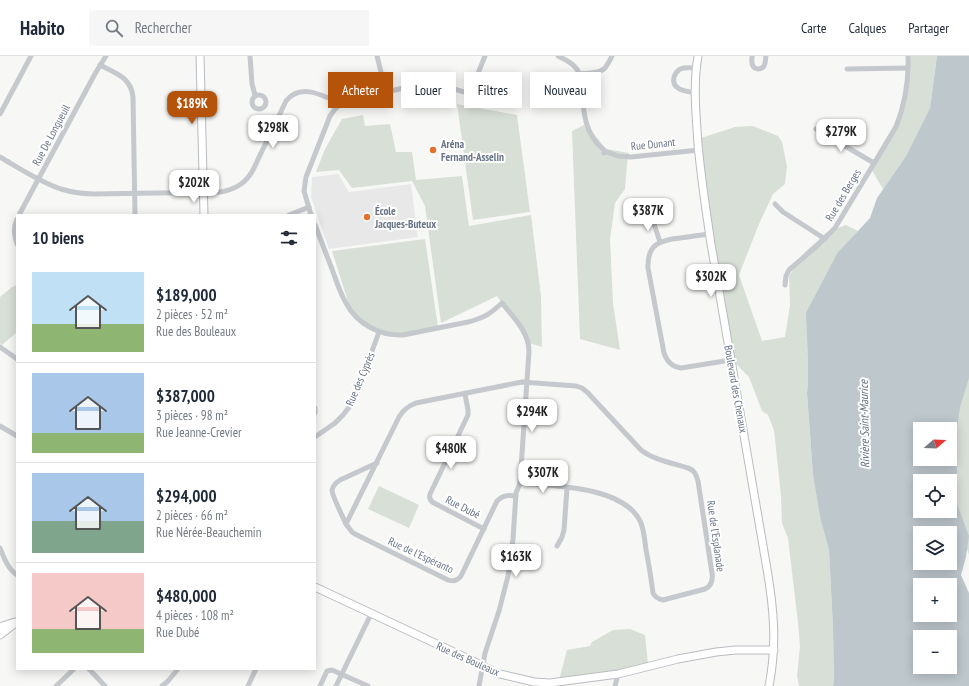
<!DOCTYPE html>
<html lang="fr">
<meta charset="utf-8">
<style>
body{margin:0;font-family:"PT Sans Narrow",sans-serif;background:#f6f6f7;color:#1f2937;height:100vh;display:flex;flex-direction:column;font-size:15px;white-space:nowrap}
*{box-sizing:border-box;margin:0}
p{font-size:13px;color:#747a83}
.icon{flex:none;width:22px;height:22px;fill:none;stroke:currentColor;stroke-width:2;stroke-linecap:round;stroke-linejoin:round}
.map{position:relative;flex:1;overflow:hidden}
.sheet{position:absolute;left:16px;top:158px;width:300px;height:456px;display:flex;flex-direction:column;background:#fff;border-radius:0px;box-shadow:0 2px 10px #0003}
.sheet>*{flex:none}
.top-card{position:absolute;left:328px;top:16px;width:380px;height:36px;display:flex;gap:8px}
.needle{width:26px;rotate:71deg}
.buttons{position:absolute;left:913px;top:366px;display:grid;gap:8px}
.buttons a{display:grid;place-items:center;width:44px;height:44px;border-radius:0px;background:#fff;box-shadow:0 2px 10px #0003;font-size:20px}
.price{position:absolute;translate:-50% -34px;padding:0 9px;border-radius:8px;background:#fff;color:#222;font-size:13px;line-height:26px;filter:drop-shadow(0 1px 2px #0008)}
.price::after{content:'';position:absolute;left:50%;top:24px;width:12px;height:9px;margin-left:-6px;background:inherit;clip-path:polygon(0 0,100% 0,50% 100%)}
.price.on{background:#b45309;color:#fff}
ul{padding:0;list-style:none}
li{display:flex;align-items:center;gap:12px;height:100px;padding:0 16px}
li+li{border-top:1px solid #e0e1e3}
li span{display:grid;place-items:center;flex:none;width:112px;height:80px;border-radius:0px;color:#555}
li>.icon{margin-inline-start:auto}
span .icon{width:48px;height:48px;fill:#fffc;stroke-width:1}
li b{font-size:17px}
h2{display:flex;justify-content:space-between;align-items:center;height:48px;padding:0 16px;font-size:17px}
.pill{padding:0 14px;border-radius:0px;background:#fff;box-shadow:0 2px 10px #0003;font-size:14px;line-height:36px}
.pill.on{background:#b45309;color:#fff}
header{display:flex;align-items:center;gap:24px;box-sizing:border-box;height:56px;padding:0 20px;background:#fff;border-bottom:1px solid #e0e1e3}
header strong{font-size:19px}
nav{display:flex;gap:22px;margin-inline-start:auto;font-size:14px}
.search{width:280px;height:36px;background:#f6f6f7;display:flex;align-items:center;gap:10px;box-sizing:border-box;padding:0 14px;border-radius:0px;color:#747a83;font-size:15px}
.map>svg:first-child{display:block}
</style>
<header>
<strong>Habito</strong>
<div class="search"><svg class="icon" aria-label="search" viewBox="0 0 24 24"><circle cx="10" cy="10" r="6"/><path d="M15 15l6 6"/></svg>Rechercher</div>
<nav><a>Carte</a><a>Calques</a><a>Partager</a></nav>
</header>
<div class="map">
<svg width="969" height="630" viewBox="0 0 969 630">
<rect width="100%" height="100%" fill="#f7f8f5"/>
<!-- built -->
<polygon fill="#e8e8e8" points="338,118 349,136 411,128 418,181 329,193 311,141 312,121"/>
<!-- green -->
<g fill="#d8dfd6">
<polygon points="907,0 937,0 930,52 906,100 883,133 870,111 900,58 908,12"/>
<polygon points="457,48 517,59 530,156 473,164"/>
<polygon points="363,59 365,70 390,68 396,96 412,96 416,124 462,120 469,170 531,159 541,240 542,291 529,287 497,240 441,267 425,150 412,125 352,132 339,114 316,116 325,93 342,63"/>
<polygon points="586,68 606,93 629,97 627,107 625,133 615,147 610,183 613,247 620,294 598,288 580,283 572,75"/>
<polygon points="753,70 778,80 782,86 787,110 785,128 773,138 759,168 739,219 762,285 785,281 790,249 789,220 805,196 827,176 846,169 858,175 838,196 808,301 808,327 807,337 813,419 820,461 829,494 833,572 834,621 833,630 799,630 797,620 800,590 798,567 788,482 782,467 781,440 774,374 768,359 762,355 749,321 733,305 713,180 698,83 735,71"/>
<polygon points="425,183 438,271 409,278 376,277 351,255 332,195"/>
<polygon points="17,229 17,276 2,289 0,287 0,241 12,231"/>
<polygon points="969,316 969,499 954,454 952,362"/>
<polygon points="379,430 419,449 409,472 368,453"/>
<polygon points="630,573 645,579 648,608 580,621 559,624 567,594 590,590 592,586 613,574"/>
</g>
<!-- water -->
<path fill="#bec7cc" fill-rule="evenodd" d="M937,0h32v322l-9,29 -3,21v76l12,32 -3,21 -5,18 8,18v93h-136l1,-9 -1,-49 -4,-78 -9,-33 -7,-42 -6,-82 1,-10v-26l-2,-44 32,-61 20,-21 12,-13 7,-20 29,-42 24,-48zM920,373h30v30h-30zM920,425h30v30h-30zM920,477h30v30h-30zM920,529h30v30h-30zM920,581h30v30h-30z"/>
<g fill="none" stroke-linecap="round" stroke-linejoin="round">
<!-- secondary casing -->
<g stroke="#b8bbc1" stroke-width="9">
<g id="secondary">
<polyline points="200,0 204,159"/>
<path d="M698,0c-5,30 -2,58 0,88 3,34 8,67 13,100l56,325c7,41 10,76 2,117"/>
<polyline points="315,531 473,605 496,617 534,626 550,627 618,618 678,603 716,596 736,594 774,594"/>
<polyline points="0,571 15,566"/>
<polyline points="0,579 17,566"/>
</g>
</g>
<!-- street -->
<g stroke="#c5c8cc" stroke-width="5">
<polyline points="250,0 252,28 255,39"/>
<polyline points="377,0 386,36"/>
<path d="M558,0c12,6 19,9 23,22 2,26 1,55 23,72v3l3,-1 11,4 13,1 68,-7"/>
<path d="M752,0c0,3 -1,7 1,10 2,4 8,4 11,0 2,-3 1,-7 2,-10"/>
<path d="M100,9c15,8 31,12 33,32l2,118"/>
<polyline points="847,13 908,12"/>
<path d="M579,18c8,-1 20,0 26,-6 3,-4 5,-8 7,-12"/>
<path d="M695,37c-9,-2 -24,-3 -21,-16 1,-3 3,-6 6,-8 5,-2 11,-1 16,-1"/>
<circle cx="259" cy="46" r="7"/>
<polyline points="0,58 31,0"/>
<polyline points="816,73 874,107"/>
<path d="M0,101c19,11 40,25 61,32 10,3 22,5 33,5l127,-2c15,-3 25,-9 32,-22l33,-69c15,-19 38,-5 55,3"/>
<polyline points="775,148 783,156 825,183"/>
<polyline points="19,159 96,16 106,0"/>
<polyline points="289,159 309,151"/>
<path d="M311,159l-7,-24 2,-14 24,-61 5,-7 6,-5 13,-5 77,-17c13,-1 25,11 37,10l4,-4 13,-32"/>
<polyline points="652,162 660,186"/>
<path d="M17,163c-4,9 -3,16 0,25"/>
<path d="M315,169c6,15 11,29 17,44 4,11 8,24 14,34 11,21 34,33 57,32l65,-13c16,-4 22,-8 34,-19 11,14 27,29 27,48l-9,132 -4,10 -3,46 -5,37 -9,35 -14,42 -6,33"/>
<path d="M709,178c-9,1 -19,3 -29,4 -20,2 -33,6 -32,30l16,85c3,9 8,14 17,15l50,-8"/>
<path d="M785,229l1,-9 3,-6 30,-26 16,-16 61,-101c9,-23 13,-47 12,-71"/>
<polyline points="0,291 17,303"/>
<path d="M465,338l3,16v5l-38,79c-1,4 0,7 4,9l50,26"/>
<polyline points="315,352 315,357"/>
<polyline points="0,370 17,380"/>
<polyline points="315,381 335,367 343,359 350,350 357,336 379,276"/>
<path d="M516,440c-8,-1 -13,-1 -19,5l-36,75c-3,4 -7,6 -13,4l-93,-46 -3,-2 -6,-8 53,-107c4,-7 9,-11 17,-14l106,-21 54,4 6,2 5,4 54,58c13,10 31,13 47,18 6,2 8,6 10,13l14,92c1,7 -1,13 -7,16l-42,11c-5,-1 -8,-3 -10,-7 -2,-15 -4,-29 -7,-43 -1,-9 -2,-19 -5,-27 -16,-37 -87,-37 -121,-40"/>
<path d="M346,468c-3,-7 -14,-28 -14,-34 1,-5 5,-8 8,-10l37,-17"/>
<polyline points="557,490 562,481 564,474 567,432"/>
<path d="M0,492c4,10 8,21 17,27"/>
<polyline points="89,613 105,630"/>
<polyline points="56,630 74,613"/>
<polyline points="162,630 168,625 178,613"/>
<polyline points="248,630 256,613"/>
<polyline points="320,630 327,615 332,614 368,630"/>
<polyline points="336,630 371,558"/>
<polyline points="615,630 618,618"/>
</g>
<!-- secondary -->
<use href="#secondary" stroke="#fff" stroke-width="7"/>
</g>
<!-- markers -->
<g fill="#e2712a" stroke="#fff" stroke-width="1.5">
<circle cx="433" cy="94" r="4"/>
<circle cx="367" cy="161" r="4"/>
</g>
<g text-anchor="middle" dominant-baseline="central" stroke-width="4" stroke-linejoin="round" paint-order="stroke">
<!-- street labels -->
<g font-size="11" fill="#677386" stroke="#fff">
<text transform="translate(51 79) rotate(-62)">Rue De Longueuil</text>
<text transform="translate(653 88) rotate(-6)">Rue Dunant</text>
<text transform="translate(843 139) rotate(-59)">Rue des Berges</text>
<text transform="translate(360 323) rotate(-67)">Rue des Cyprès</text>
<text transform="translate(736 333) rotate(80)">Boulevard des Chenaux</text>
<text transform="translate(463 451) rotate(27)">Rue Dubé</text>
<text transform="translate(716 480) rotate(82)">Rue de l'Esplanade</text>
<text transform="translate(421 499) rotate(25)">Rue de l'Espéranto</text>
<text transform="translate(468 603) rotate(24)">Rue des Bouleaux</text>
</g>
<!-- poi labels -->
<g font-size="11" font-weight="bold" fill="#677386" stroke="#fff" text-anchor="start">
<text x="441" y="88">Aréna<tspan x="441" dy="13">Fernand-Asselin</tspan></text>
<text x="375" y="155">École<tspan x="375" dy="13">Jacques-Buteux</tspan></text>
</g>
<!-- water labels -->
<g font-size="12" font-style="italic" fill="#637481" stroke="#fff">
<text transform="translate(864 368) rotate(-91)">Rivière Saint-Maurice</text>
</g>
</g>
</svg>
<div class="buttons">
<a><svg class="needle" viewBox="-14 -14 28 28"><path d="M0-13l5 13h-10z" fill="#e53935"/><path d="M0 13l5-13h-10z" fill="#747a83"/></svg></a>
<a><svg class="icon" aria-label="locate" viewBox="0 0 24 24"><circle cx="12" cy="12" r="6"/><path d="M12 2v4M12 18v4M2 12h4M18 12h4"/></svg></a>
<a><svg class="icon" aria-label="layers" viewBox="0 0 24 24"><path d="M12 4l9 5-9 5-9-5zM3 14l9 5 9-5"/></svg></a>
<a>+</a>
<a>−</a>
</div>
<b class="price on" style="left:192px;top:69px">$189K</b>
<b class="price" style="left:273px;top:93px">$298K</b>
<b class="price" style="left:841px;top:97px">$279K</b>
<b class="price" style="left:194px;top:148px">$202K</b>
<b class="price" style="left:648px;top:176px">$387K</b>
<b class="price" style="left:711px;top:242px">$302K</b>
<b class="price" style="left:532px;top:377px">$294K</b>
<b class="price" style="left:451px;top:414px">$480K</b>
<b class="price" style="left:543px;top:438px">$307K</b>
<b class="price" style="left:516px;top:522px">$163K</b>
<div class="top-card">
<a class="pill on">Acheter</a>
<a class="pill">Louer</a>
<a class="pill">Filtres</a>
<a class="pill">Nouveau</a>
</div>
<section class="sheet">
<h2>10 biens<svg class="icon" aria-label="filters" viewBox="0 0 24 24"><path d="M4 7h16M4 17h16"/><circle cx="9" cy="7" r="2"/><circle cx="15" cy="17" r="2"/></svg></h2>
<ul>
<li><span style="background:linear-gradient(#bfe0f5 65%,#8fb573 0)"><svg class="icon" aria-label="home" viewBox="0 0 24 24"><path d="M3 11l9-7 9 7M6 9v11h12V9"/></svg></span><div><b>$189,000</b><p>2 pièces · 52 m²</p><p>Rue des Bouleaux</p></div></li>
<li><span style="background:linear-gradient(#a9c7e8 75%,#8fb573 0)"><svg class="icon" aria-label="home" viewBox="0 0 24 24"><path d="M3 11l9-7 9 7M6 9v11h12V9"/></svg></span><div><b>$387,000</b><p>3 pièces · 98 m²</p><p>Rue Jeanne-Crevier</p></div></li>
<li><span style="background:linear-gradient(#a9c7e8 60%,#7fa58c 0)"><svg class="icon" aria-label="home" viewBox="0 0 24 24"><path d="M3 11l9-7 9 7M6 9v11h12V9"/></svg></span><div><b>$294,000</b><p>2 pièces · 66 m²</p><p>Rue Nérée-Beauchemin</p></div></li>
<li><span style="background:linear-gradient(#f6c9c9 70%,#8fb573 0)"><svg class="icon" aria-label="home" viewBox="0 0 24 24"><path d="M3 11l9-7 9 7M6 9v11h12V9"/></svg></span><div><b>$480,000</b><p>4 pièces · 108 m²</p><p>Rue Dubé</p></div></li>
</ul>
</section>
</div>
